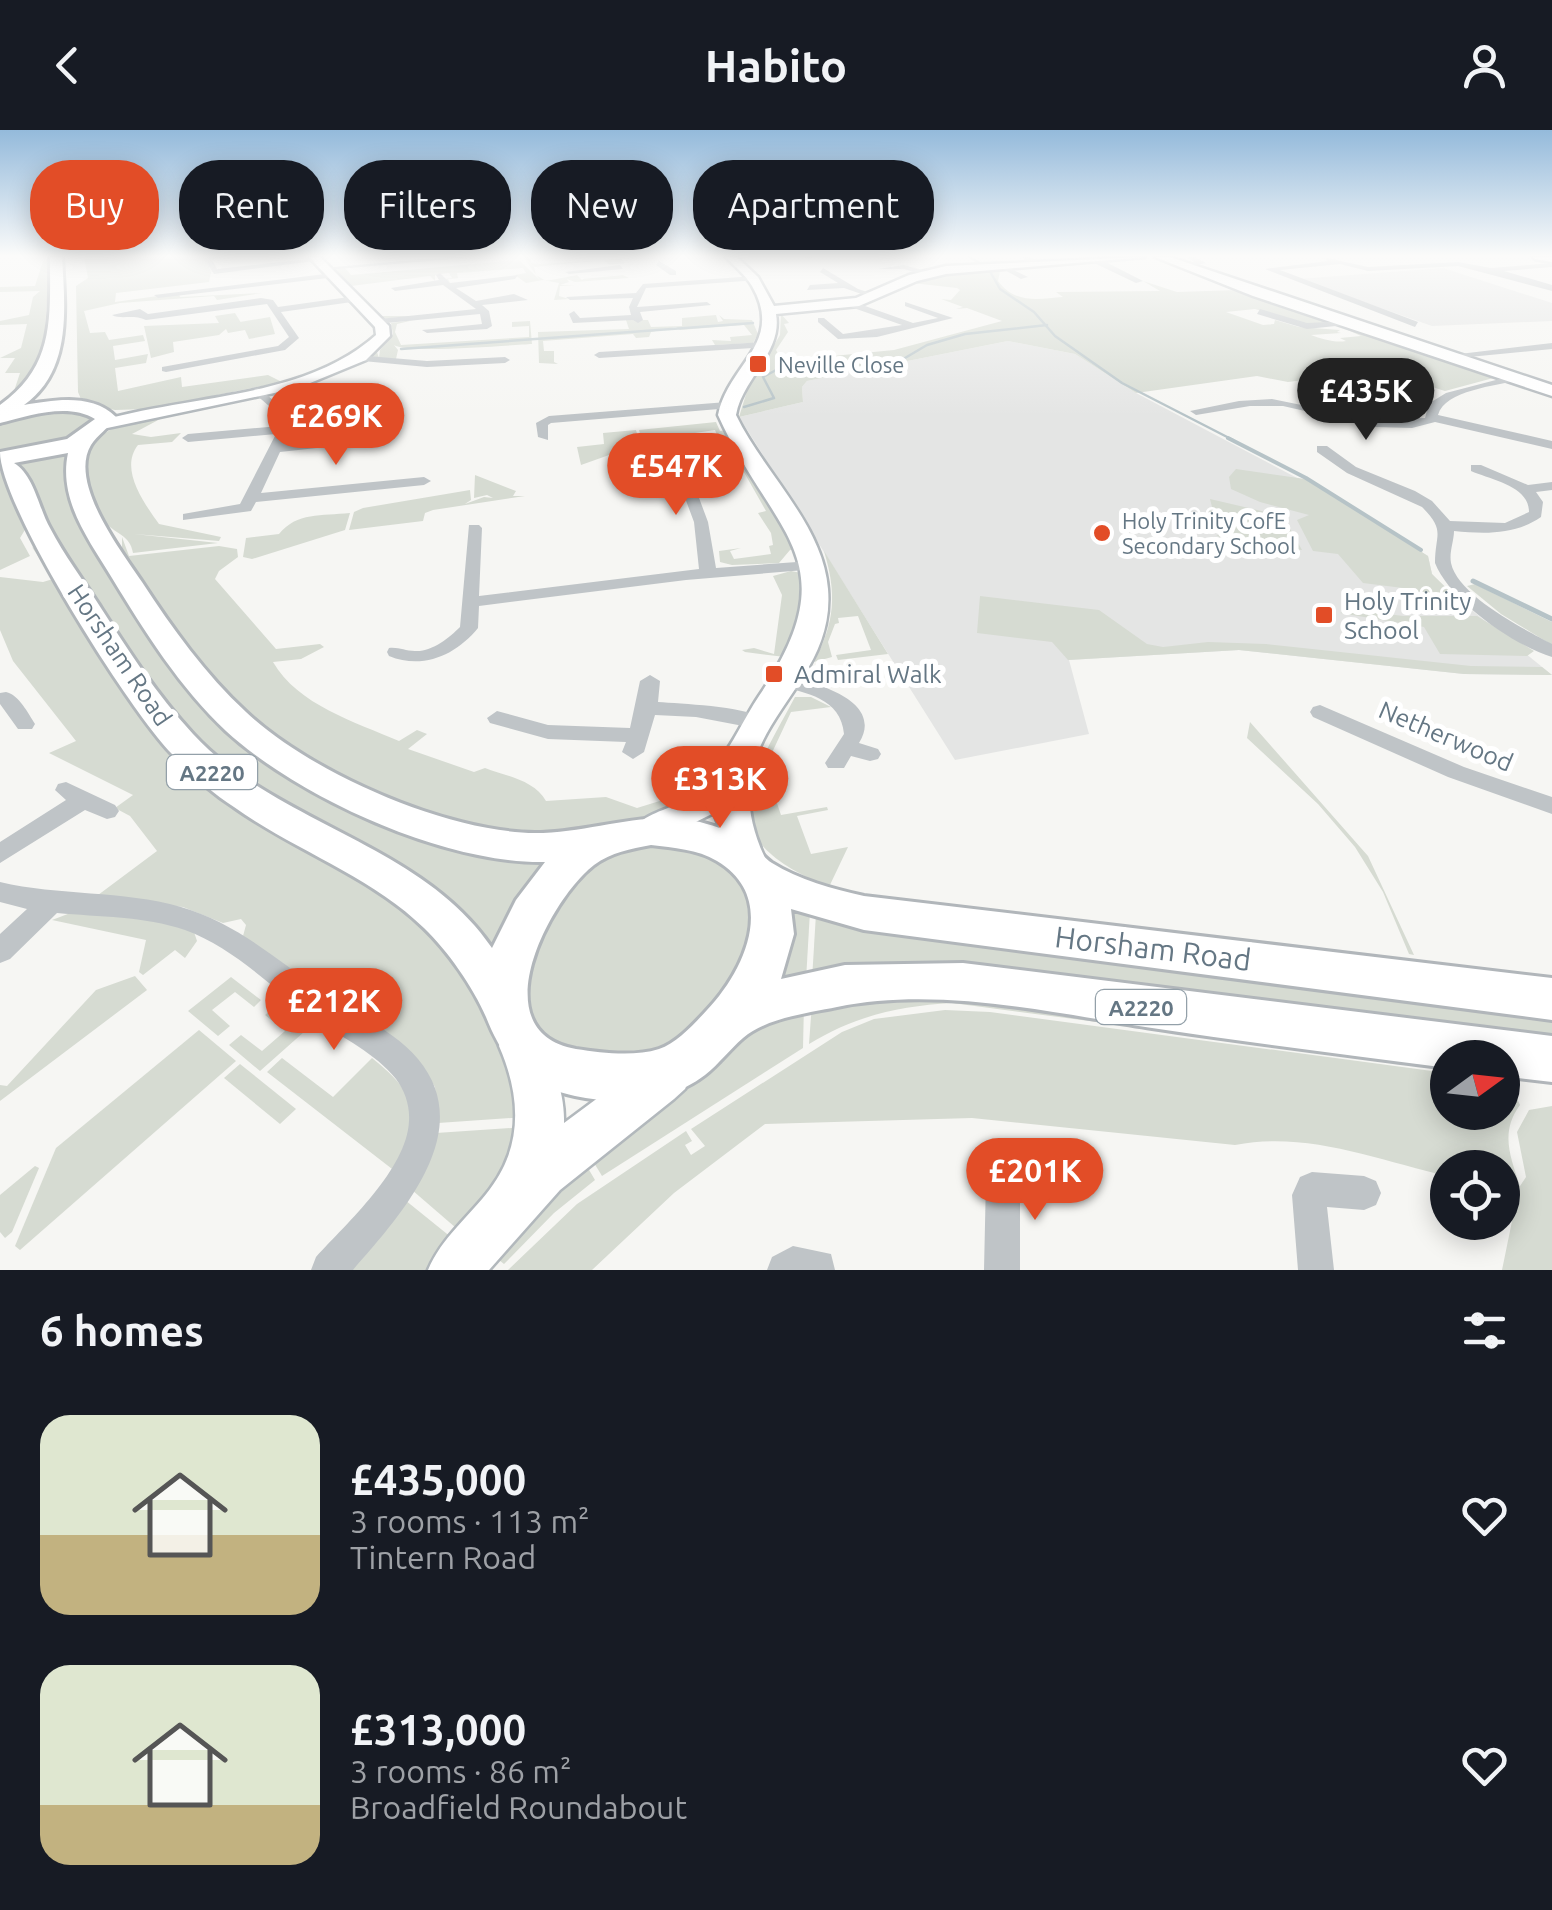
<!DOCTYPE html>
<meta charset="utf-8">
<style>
body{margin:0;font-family:Ubuntu,sans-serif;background:#242831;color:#f1f3f6;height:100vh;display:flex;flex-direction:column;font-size:38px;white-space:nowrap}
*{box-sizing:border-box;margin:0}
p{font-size:32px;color:#9ea1a6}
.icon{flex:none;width:55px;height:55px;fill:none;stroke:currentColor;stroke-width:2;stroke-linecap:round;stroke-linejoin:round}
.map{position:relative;height:1140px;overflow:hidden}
.sheet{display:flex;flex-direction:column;background:#171b24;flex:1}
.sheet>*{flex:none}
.hud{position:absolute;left:30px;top:30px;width:1000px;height:90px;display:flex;gap:20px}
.needle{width:65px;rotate:75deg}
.controls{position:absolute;left:1430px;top:910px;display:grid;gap:20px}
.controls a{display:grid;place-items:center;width:90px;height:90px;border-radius:50%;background:#171b24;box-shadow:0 5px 25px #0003;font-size:50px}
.price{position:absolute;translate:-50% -85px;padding:0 22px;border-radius:35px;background:#e24d27;color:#fff;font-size:32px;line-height:65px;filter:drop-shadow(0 2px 5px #0008)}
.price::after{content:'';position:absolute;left:50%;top:60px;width:30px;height:22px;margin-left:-15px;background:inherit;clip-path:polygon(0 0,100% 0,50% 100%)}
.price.active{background:#222;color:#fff}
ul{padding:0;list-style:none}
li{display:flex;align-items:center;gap:30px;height:250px;padding:0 40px}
li span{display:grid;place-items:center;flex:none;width:280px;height:200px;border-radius:30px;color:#555}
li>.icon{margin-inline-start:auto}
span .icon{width:120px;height:120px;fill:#fffc;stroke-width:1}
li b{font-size:42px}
h2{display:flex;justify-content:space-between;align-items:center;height:120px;padding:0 40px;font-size:42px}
.chip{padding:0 35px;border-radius:40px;background:#171b24;box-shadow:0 5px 25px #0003;font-size:35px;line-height:90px}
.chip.active{background:#e24d27;color:#fff}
header{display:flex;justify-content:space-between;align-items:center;height:130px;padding:0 40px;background:#171b24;font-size:45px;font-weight:700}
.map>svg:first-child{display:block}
</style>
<header><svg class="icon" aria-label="back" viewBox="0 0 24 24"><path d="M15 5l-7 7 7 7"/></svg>Habito<svg class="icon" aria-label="person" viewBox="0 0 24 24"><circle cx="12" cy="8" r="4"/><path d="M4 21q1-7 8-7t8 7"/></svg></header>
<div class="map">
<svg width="1552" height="1140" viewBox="0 0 1552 1140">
<rect width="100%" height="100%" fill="#f6f6f3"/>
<!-- built -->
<g fill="#e4e5e4">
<polygon points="1443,138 1552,173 1552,191 1432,196 1298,149"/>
<polygon points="1008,211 1075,224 1136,263 1339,370 1428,426 1432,444 1442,456 1552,545 1464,544 1239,520 1069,530 1089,604 955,630 739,287 803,272 802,257 807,251"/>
</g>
<!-- green -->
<g fill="#d6dbd2">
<polygon points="84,127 211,127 206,129 211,142 209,152 116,163 115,172 179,163 180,167 262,163 217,170 214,166 120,173 84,181 90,203 105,202 109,210 143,205 145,211 113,216 115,230 148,224 146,233 115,238 118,261 181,247 182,257 268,245 282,252 147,279 115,280 83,274 78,262 76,156 88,148"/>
<polygon points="523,127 532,127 530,133 539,134 650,127 622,129 625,133 610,135 603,130 534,137 536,145 546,151 577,145 582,150 583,149 623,145 629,148 575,152 567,149 569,152 560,155 575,155 560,156 559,166 569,169 554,170 559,153 543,150 526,153 515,145 526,143 523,138 457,143 458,148 448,149 450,153 445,149 452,148 449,143 435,145 435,151 430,146 351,156 381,186 414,186 381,189 333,140 345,138 351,145 519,130 540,150"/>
<polygon points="50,130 42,240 0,280 0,272 14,261 20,243 5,243 15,228 0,228 21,218 27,194 0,195 0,191 29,185 33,167 40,161 0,162 0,157 35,156 43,131"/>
<path d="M1001,137l-3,14c17,23 40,18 65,16l-7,-5 104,-1 -17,-10 34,11 61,-2 101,33 -33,2 -51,-16 -29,3 37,13 11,-1 1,-4 24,7 41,3 -3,2 4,1 -30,2c11,4 24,8 35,6l-6,-3 21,-2 -20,-9 5,-1 151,51 -52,14 -32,-10 -69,-6 -56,7 -31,-6 -121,17 -61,-39 -67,-13 -201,40 -5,6 1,15 -64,15 8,-26 33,-56 1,-21 8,9 -5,1 4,8 -12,18 6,11 112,-11 108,-29 -35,-13 -11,1 7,-2 -22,-8 10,1 9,-10 -3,-2 -45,-5 10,-7z"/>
<polygon points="235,183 243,196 240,192 270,187 275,204 249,209 245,200 228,203 226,199 219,205 173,212 174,222 151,228 144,196 219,193 215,186"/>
<polygon points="716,185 718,192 723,191 719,185 724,189 752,190 758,204 753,213 715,215 712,210 731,211 730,207 752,205 744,195 680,200 676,197 651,202 649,207 636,208 633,204 543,211 544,221 554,221 554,232 558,234 539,233 538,202 629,199 626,190 648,190 651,197 682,196 682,188"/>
<path d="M414,190l-17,4 -2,8 6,13 128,-8v-11l-17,1v-5l18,-1 2,23c-22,1 -126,10 -138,1l4,5 -2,9 33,4 -60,-5 12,-12 -4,6 2,6 1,-8 13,-16 -2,-11z"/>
<path d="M246,266l14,1 -83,13 -45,24 19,3 30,-4 -9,9 -34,3c-19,24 6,58 21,79l62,13 -2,4 -85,-7 84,9 -85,10c-3,-19 -18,-18 -30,-33 -13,-17 -21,-57 -15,-77l44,-26z"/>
<polygon points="75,280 97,287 97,293 76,308 0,326 0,289 34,282"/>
<polygon points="716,292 720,301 727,300 797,419 790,420 779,433 732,435 720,432 719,421 741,418 730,421 734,429 771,424 769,416 773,415 771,403 758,383 766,381 732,321 685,327 683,322 722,318 715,300 642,311 639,300"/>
<polygon points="636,300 640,314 581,335 577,317 604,314 603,303"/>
<polygon points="74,315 74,373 282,642 558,726 491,820 461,782 237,646 183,596 74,439 6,331"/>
<polygon points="1236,339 1305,349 1428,426 1432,444 1467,478 1454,480 1411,459 1363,453 1338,424 1313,421 1297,390 1309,385 1260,372 1231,359 1229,347"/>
<polygon points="0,341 6,345 26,398 20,408 30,426 0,440"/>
<polygon points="475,345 516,361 513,366 525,366 433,380 425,383 423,391 349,400 354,382 363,378 470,360 471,370 465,374 484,367 493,368 487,365 474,368"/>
<polygon points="1210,369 1283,386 1302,420 1234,415 1216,405 1230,405 1222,385 1207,381 1213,381"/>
<path d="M350,383l-5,17 -93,29 -9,-2 3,-19 33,-4c18,-22 42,-18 71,-21z"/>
<path d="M122,407l7,19 90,-10 18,3 1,8 -19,14 -4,8 61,70 44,-5 4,3 -23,12 -28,3c25,43 82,60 126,79l18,-11 10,4 -19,15 66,23 11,-4c21,8 49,12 61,33l60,-4 31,11 42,-13 9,9c-40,16 -106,33 -148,34 -63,2 -235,-68 -282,-110 -54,-48 -94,-114 -136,-173z"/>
<polygon points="32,417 48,429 119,555 179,635 242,684 429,793 475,863 498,910 526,987 438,993 435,957 417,929 243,806 246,795 241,789 223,793 183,777 94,768 157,721 130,686 115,678 133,665 49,623 76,611 13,531 0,500 0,447 43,452 53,449"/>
<path d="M824,421l64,103 -50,6 -2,-5 35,-5 -13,-34 -20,2 1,5 -4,1 -7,18 4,15 -18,5c21,-40 23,-68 10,-111z"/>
<polygon points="791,441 801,443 808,455 785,527 745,522 742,520 754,518 774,524 782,465 773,446"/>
<polygon points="1475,454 1552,492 1552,515 1501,484 1467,456"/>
<polygon points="980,466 1099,480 1147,514 1163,517 1208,512 1266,514 1471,536 1542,537 1552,545 1464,544 1239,520 1068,530 1052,512 977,503"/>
<polygon points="1350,479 1403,486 1477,486 1534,521 1527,526 1440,524 1424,497 1340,483"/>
<path d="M795,567h16l20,10 -40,5 -28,60 2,8h4l12,35 46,-8 1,3 -31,6 14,38 37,-7 -19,40c-122,-50 -82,-100 -34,-190z"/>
<polygon points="1250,592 1368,726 1414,825 1409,824 1383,762 1355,717 1318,674 1247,608"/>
<polygon points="647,712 718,724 751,762 754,809 719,879 666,918 638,927 604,930 559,916 537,899 526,878 524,830 533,806 593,731"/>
<polygon points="784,768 810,781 806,850 772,854"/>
<polygon points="73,782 159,791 194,802 197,811 185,828 175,820 143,845 139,842 146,810 52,790"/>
<polygon points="816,784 1552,879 1552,916 812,849"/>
<polygon points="135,846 147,860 0,971 0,955 7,956 96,860"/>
<polygon points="231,847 261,870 254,877 235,862 212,880 230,896 218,906 188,881"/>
<path d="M920,862l528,66 -1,10 -495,-65c-53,3 -97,13 -143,41l3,-41z"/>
<polygon points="804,874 803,918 602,1046 588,1023 763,891"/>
<polygon points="272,879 304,902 260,941 229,915 241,905 262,921 285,901 265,885"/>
<path d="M945,880l45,2 457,61 1,39h54l1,-31h6l11,24c-20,27 -10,51 0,81l6,-9 -9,-45 12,-22 23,-4v164h-50l16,-78 -15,-4 -1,-20h-54l-1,8c-70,-16 -139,-45 -212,-31l-263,-27 -207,6 -91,69 -82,77h-84l69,-66 109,-73 6,10 -7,4 6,10 14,-9 -14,-17 151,-97 32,-13z"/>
<polygon points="199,900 236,931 20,1120 15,1116 56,1018"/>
<path d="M282,928l51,39 39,-39c50,40 47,57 24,114l-129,-100z"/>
<polygon points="240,934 296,979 280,994 224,948"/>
<polygon points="526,997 525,1008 463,1104 412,1060 436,1003"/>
<polygon points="582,1028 595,1050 554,1083 504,1134 489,1122"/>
<polygon points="35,1036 39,1038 12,1102 5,1108 0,1102 0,1065"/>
<polygon points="405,1070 457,1112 435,1140 345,1140"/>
</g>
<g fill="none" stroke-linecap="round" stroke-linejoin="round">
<!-- stream-far2 -->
<g stroke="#b6c3c7" stroke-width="2.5">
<polyline points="969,127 982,134"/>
<polyline points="988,138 1000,159 1034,182 1055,206 1122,253 1233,310"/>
<polyline points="401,219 753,193"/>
<polyline points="744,277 774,268 763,247 780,238 905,228 927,215 965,204 1047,195"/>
</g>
<!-- stream-far1 -->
<polyline stroke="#b6c3c7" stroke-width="4" points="1228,308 1306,348 1421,420"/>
<!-- stream -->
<polyline stroke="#b6c3c7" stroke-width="5" points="1473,451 1552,489"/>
<!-- secondary casing -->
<g stroke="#b2b8bc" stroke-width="5">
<g id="secondary">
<path d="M309,127h11l69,69 1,10 -24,24 -68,28 -205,43v-8c91,-29 209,-22 283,-88l-1,-8z"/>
<path d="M726,127h11l21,20 16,29 82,-8 53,-23 37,-9 199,-9 -199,17 -29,7 -58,25 -83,8c7,38 -34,65 -40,101 27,57 87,109 92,174 9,107 -123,141 -63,269l-5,10 -13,4 -13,-4 -20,-55 -63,31 -13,-4 -5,-9c10,-18 34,-20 51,-31 12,-8 21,-23 31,-34 17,-19 29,-48 44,-70 93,-138 13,-160 -41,-281 10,-51 67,-72 34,-129 -7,-12 -18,-20 -26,-29z"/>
<polygon points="1155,127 1170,127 1552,255 1552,266 1253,166"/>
<polygon points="1533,127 1552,127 1552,132 1535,129"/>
<path d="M521,895l16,6c14,29 28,59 27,92l89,-66 16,-6 16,6 7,16 -7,16 -11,10 -114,91 -71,80h-61c14,-33 41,-53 62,-81 34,-45 30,-95 9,-143l6,-15z"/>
</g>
</g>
<!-- primary casing -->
<g stroke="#b1b6ba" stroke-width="6">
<path id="primary" d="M50,127h12c3,52 10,114 -38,148 30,-5 68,-12 92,12 -7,11 -19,18 -25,28 -23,38 31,107 51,137 30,46 63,92 104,130 65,61 200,120 289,121 57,0 109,-24 165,-11 15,4 37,11 49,20 8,6 14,15 23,21 27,17 61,26 92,33l688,82v42l-688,-90 -73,-21 3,25 -13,45 64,-14 118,-2 589,73v46l-50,-6v-18h-54v10c-99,-13 -198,-25 -296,-40 -101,-15 -213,-42 -315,-21 -29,6 -71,11 -94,31 -13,11 -24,26 -38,37 -36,28 -88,30 -130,21 -51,-11 -71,-34 -89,-79 -13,-30 -38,-66 -62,-89 -53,-52 -130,-78 -190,-121 -22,-14 -44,-34 -62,-53 -43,-44 -172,-248 -172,-302l67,-13 28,-20c-27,-17 -67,-3 -95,4v-18c55,-39 50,-87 50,-148zM68,323c-10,47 21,87 44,125 33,54 68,110 114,153 73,67 219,133 319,131l-29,38 -24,48c-71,-105 -215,-123 -299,-214 -37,-40 -65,-84 -94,-129 -16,-25 -35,-50 -49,-77 -11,-19 -16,-53 -36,-65zM651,715c23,3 46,4 66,16 62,37 27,110 -10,149 -13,14 -30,33 -48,39 -25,8 -57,4 -83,0 -96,-17 -27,-149 18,-184 18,-13 36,-16 57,-20z"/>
</g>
<!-- street -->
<g fill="#bfc4c7" fill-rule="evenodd">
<polygon points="209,127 222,127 212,130 217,139 318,128 322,130 214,144 204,129"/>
<polygon points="447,127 474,127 327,140 323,138"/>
<polygon points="804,127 813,127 809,129"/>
<polygon points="1021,127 1030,127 1040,133 1033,135"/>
<polygon points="1090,127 1096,127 1143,151 1136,153 1090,131"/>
<polygon points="1187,127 1195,127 1206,133 1180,138 1180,134 1194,132"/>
<polygon points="1323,127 1368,137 1458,132 1491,138 1552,133 1552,137 1504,141 1552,155 1552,161 1458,136 1368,141 1340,134 1280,140 1418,192 1415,197 1265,139 1328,131"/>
<polygon points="659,131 676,141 676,145 670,145 656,135"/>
<polygon points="999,133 1028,147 1021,149 999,137"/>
<polygon points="620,135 623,139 569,144 565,142"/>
<polygon points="904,135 929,142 930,144 926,146 904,139 878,139"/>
<polygon points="823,138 858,159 880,166 876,169 844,158 807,160 810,155 838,153 820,142"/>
<polygon points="333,143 336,147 158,168 154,165"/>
<polygon points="440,143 450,153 518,145 515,149 456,158 476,171 514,164 528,170 482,175 489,181 492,196 487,199 427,203 422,200 482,194 480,184 376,194 379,189 476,179 443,155 395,161 391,158 439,150 436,145"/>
<polygon points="756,146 759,150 646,158 637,177 707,172 711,175 640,182 643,190 638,193 633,190 573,193 569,184 574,181 580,188 631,185 629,177 633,168 570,170 566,167 636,163 643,154"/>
<path d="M356,166l3,5 -78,11 18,26 -14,12 -119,22 -4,-1v-4l116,-21 11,-9 -22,-33 -121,16c-13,-6 -25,0 -34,-5l28,-6 8,5 113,-16 12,2 5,7z"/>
<polygon points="851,171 913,193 938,188 905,176 905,172 953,188 877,207 838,209 818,192 818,188 824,188 843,204 902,195 848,176"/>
<polygon points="1260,179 1307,193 1350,191 1355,194 1307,199 1257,184"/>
<polygon points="765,212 769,217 599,228 594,225 599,222"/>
<polygon points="1552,213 1552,219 1448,229 1443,226"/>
<polygon points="356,225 427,231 505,227 510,230 505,233 427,237 352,230"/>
<path d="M1515,245l5,3 -1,2c-23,6 -74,10 -81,35l114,26v8l-117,-27 -23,6 -37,-1 -92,-21h-33l-54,9 -6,-4 49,-10 33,-2 103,21 50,-2 3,-11 -42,-10 -28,-12v-4l15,-1v4l20,8 40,9 13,-8z"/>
<polygon points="258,258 296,288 284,314 390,302 396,306 390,310 280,322 261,363 424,347 431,351 424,355 256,372 251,381 183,390 183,384 240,374 276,304 188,312 182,308 188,304 280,296 284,289 254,263 254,259"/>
<polygon points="727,272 733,276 731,278 551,293 548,295 548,310 538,307 536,293 549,286"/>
<path d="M1317,316h10l29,21 59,24 17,10 18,20 55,2 24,-11c0,-26 -37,-32 -58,-41v-6h10l47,20 24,-3v8l-16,2 7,10 -2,15c-26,18 -56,17 -87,14 0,10 -5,21 -3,32 7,33 73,66 101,81v13c-39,-12 -102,-56 -117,-94 0,-29 11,-32 -13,-56l-75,-34 -30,-21z"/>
<path d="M676,321l7,4 25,67 8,46 95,-7 6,2v6l-131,11 -207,26 -1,22c-22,27 -55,42 -89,28l-2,-4 2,-4c10,-1 16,3 26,3 17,1 34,-13 45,-24l9,-102h10l3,3 -3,68 220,-27 -5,-47 -25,-67z"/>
<path d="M650,545l10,6 -2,21c25,2 94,4 111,20l-10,7 -63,-12 -41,-2 -11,37 -11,7 -11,-7 4,-10 -78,-3 -58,-16 -3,-5 10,-7 51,14 82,3 10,-47z"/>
<path d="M783,545c28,7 103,24 76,68l19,6 3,5 -3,5 -8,2 -19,-5 -7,12h-16l-3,-5 19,-29c-3,-36 -38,-41 -68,-49l-3,-4z"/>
<path d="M6,562c13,3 22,21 29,32l-3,5h-14l-18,-25v-11z"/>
<polygon points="1320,575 1464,637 1552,667 1552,684 1448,647 1313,587 1310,582 1313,577"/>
<polygon points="66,652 115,675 119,681 115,687 107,689 85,680 0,733 0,712 66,670 55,660 58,654"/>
<path d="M0,752c59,14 122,8 181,25 55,16 97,53 143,86 30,21 70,37 94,66 60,72 -17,156 -65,211h-42l5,-13c31,-34 91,-88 93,-136 1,-15 -4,-30 -13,-42 -21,-26 -53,-41 -80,-59 -42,-30 -81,-72 -131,-90 -41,-14 -86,-13 -128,-17l-47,46 -10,4v-29l27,-25 -27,-7z"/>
<polygon points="1024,1017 1060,1020 1072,1025 1077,1037 1072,1049 1060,1054 1020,1052 1020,1140 984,1140 986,1049 995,1028"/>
<polygon points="1312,1042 1364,1046 1376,1051 1381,1063 1376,1075 1364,1080 1327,1077 1334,1140 1298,1140 1292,1065 1300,1047"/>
<polygon points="793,1116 831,1124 835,1140 767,1140 772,1127"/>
</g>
<!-- secondary -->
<use href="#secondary" fill="#fff" fill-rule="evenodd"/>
<!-- primary -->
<use href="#primary" fill="#fff" fill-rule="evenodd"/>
</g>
<!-- sky -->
<linearGradient id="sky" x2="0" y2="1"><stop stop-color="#94badb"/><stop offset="0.44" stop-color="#fbfbfa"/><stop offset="1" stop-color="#fbfbfa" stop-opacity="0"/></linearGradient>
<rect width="1552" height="286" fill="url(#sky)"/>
<!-- markers -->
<g fill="#e24d27" stroke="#fff" stroke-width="4">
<rect x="748" y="224" width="20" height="20" rx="5"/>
<circle cx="1102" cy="403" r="10"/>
<rect x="1314" y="475" width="20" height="20" rx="5"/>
<rect x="764" y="534" width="20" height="20" rx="5"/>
</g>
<g text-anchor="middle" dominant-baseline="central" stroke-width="10" stroke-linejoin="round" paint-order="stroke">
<!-- far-poi labels -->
<g font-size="22" fill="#657784" stroke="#fff" text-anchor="start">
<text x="778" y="234">Neville Close</text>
<text x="1122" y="390">Holy Trinity CofE<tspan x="1122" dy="25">Secondary School</tspan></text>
</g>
<!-- shield labels -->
<g fill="#fff" stroke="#93a0a9" stroke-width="2.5">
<rect x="167" y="625" width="90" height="34" rx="8"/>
<rect x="1096" y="860" width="90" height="34" rx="8"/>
</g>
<g font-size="22" font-weight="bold" fill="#657784">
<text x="212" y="642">A2220</text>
<text x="1141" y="877">A2220</text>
</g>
<!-- poi labels -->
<g font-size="25" fill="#657784" stroke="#fff" text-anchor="start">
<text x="1344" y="471">Holy Trinity<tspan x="1344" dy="29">School</tspan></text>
<text x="794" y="544">Admiral Walk</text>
</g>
<!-- street labels -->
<g font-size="25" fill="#657784" stroke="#fff">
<text transform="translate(120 525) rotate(56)">Horsham Road</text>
<text transform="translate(1446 606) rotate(23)">Netherwood</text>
</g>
<!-- near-street labels -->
<g font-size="30" fill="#657784" stroke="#fff">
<text transform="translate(1153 818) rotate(7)">Horsham Road</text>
</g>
</g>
</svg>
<div class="controls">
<a><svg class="needle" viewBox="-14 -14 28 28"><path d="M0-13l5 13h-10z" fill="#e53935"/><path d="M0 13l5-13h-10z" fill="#9ea1a6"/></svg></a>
<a><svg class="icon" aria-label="locate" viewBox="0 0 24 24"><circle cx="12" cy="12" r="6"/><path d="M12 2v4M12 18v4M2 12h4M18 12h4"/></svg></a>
</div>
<b class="price active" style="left:1366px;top:313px">£435K</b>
<b class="price" style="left:336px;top:338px">£269K</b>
<b class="price" style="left:676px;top:388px">£547K</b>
<b class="price" style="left:720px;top:701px">£313K</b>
<b class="price" style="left:334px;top:923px">£212K</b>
<b class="price" style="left:1035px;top:1093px">£201K</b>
<div class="hud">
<a class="chip active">Buy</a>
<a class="chip">Rent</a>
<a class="chip">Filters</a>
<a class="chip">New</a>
<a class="chip">Apartment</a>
</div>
</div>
<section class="sheet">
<h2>6 homes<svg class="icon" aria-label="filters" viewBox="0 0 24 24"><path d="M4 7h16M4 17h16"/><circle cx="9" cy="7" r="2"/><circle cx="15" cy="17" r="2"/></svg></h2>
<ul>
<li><span style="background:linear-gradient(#dfe7d0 60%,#c2b280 0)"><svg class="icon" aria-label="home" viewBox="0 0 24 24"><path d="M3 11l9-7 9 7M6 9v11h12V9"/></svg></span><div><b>£435,000</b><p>3 rooms · 113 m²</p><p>Tintern Road</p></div><svg class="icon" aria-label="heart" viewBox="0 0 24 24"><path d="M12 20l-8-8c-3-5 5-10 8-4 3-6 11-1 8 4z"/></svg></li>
<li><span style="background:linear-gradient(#dfe7d0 70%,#c2b280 0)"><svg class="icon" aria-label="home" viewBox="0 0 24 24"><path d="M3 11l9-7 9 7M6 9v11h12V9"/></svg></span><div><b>£313,000</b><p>3 rooms · 86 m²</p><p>Broadfield Roundabout</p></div><svg class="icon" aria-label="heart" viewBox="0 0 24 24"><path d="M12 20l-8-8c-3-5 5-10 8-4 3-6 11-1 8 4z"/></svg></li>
</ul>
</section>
